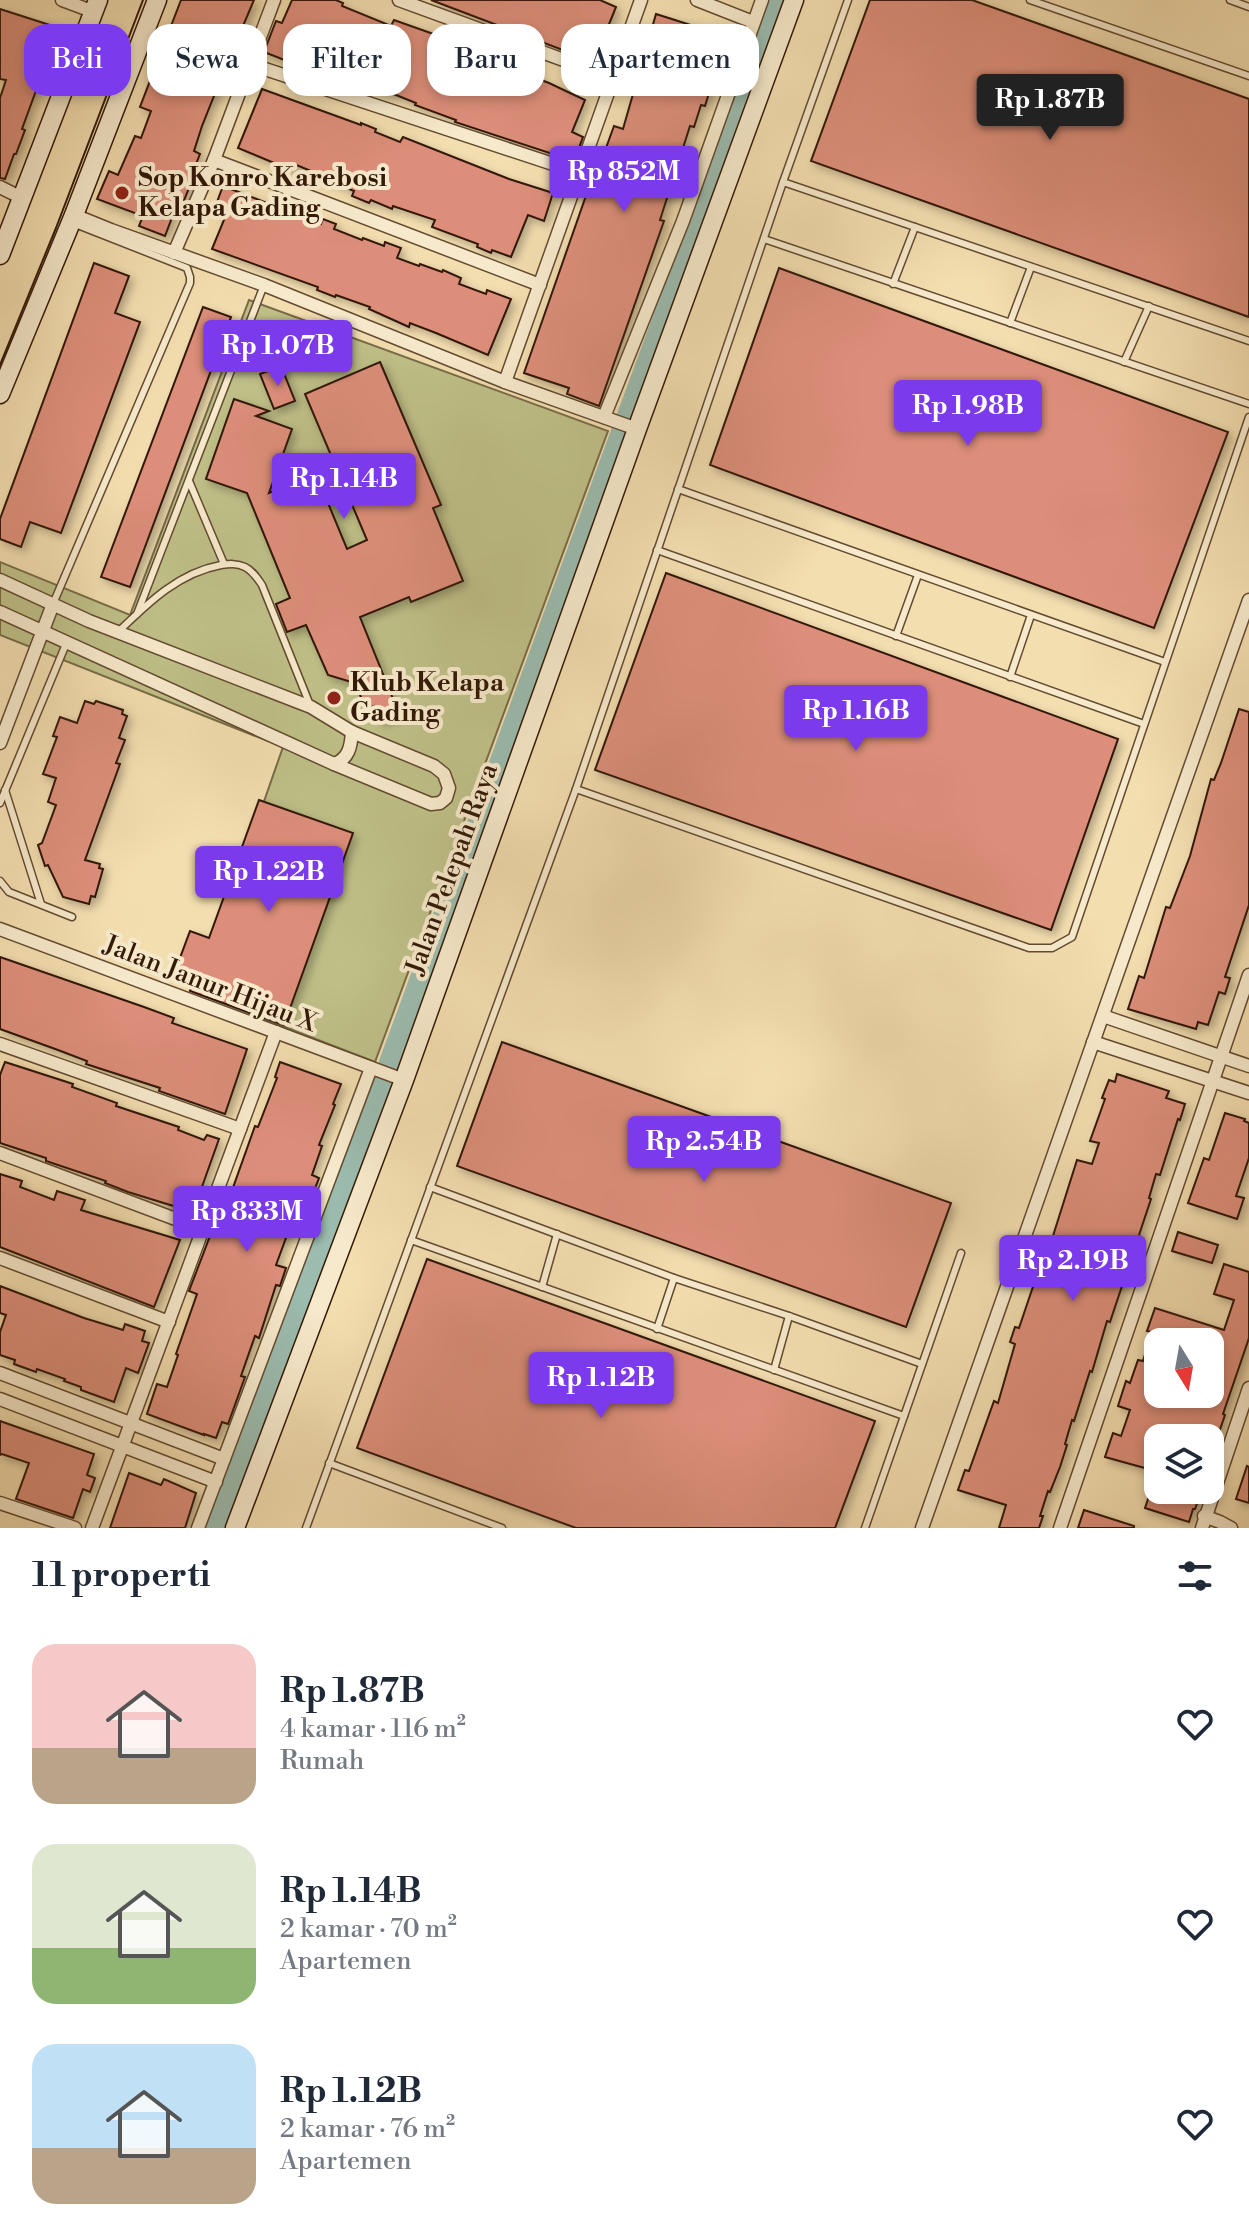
<!DOCTYPE html>
<html lang="id">
<meta charset="utf-8">
<style>
body{margin:0;font-family:"Libre Bodoni",serif;background:#f6f6f7;color:#1f2937;height:100vh;display:flex;flex-direction:column;font-size:30px;white-space:nowrap}
*{box-sizing:border-box;margin:0}
p{font-size:26px;color:#747a83}
.icon{flex:none;width:44px;height:44px;fill:none;stroke:currentColor;stroke-width:2;stroke-linecap:round;stroke-linejoin:round}
.map{position:relative;height:1528px;overflow:hidden}
.side{display:flex;flex-direction:column;background:#fff;flex:1}
.side>*{flex:none}
.hud{position:absolute;left:24px;top:24px;width:800px;height:72px;display:flex;gap:16px}
.needle{width:52px;rotate:169deg}
.buttons{position:absolute;left:1144px;top:1328px;display:grid;gap:16px}
.buttons a{display:grid;place-items:center;width:80px;height:80px;border-radius:16px;background:#fff;box-shadow:0 4px 12px #0003;font-size:40px}
.price{position:absolute;translate:-50% -68px;padding:0 18px;border-radius:8px;background:#7c3aed;color:#fff;font-size:26px;line-height:52px;filter:drop-shadow(0 2px 4px #0008)}
.price::after{content:'';position:absolute;left:50%;top:48px;width:24px;height:18px;margin-left:-12px;background:inherit;clip-path:polygon(0 0,100% 0,50% 100%)}
.price.on{background:#222;color:#fff}
ul{padding:0;list-style:none}
li{display:flex;align-items:center;gap:24px;height:200px;padding:0 32px}
li span{display:grid;place-items:center;flex:none;width:224px;height:160px;border-radius:24px;color:#555}
li>.icon{margin-inline-start:auto}
span .icon{width:96px;height:96px;fill:#fffc;stroke-width:1}
li b{font-size:34px}
h2{display:flex;justify-content:space-between;align-items:center;height:96px;padding:0 32px;font-size:34px}
.chip{padding:0 28px;border-radius:24px;background:#fff;box-shadow:0 4px 12px #0003;font-size:28px;line-height:72px}
.chip.on{background:#7c3aed;color:#fff}
.map>svg:first-child{display:block}
</style>
<div class="map">
<svg width="1249" height="1528" viewBox="0 0 1249 1528">
<defs>
<filter id="shadow"><feDropShadow dx="4" dy="4" stdDeviation="4" flood-color="#0004"/></filter>
</defs>
<rect width="100%" height="100%" fill="#f3deb0"/>
<filter id="stains"><feTurbulence type="fractalNoise" baseFrequency=".0025" numOctaves="4"/><feColorMatrix values="0 0 0 0 .2 0 0 0 0 .09 0 0 0 0 .02 0 0 0 .5 -.17"/></filter>
<radialGradient id="worn" r=".72"><stop offset=".6" stop-color="#630" stop-opacity="0"/><stop offset="1" stop-color="#630" stop-opacity=".3"/></radialGradient>
<!-- green -->
<polygon fill="#bfc088" stroke="#796c48" stroke-width="2" points="249,300 608,431 375,1062 197,993 283,747 0,635 0,562 130,615"/>
<g fill="none" stroke-linecap="round" stroke-linejoin="round">
<!-- river -->
<g stroke="#9bbcaf" stroke-width="26">
<polyline points="392,1063 783,0"/>
<polyline points="219,1528 384,1086"/>
</g>
</g>
<!-- building -->
<g fill="#dc8e7a" stroke="#331907" stroke-width="2" fill-rule="evenodd" filter="url(#shadow)">
<polygon points="181,0 254,0 240,33 243,34 235,53 232,51 202,126 194,151 200,154 190,179 192,180 183,203 178,202 165,236 139,226 143,216 97,199 109,171 118,175 135,136 141,138 151,111 140,107"/>
<polygon points="292,0 336,0 343,3 342,6 391,26 394,20 439,36 463,50 549,83 585,100 572,132 583,137 574,161 455,122 456,120 415,105 416,103 391,93 390,94 347,76 346,80 329,73 330,70 305,60 302,67 264,52 276,21 282,23"/>
<polygon points="431,0 600,0 616,7 603,39 606,40 597,63"/>
<polygon points="870,0 972,0 1249,99 1249,317 811,161"/>
<polygon points="0,9 59,28 22,129 25,130 16,154 14,154 5,179 0,178 0,98 6,80 0,79"/>
<polygon points="656,14 722,35 711,72 715,73 705,106 701,105 694,127 690,126 660,220 664,221 599,406 567,394 569,388 524,373 603,147 606,148 614,126 623,129"/>
<polygon points="262,89 361,125 361,123 376,129 375,132 400,142 403,137 509,179 553,193 544,221 528,215 511,257 492,250 491,253 477,247 478,244 432,227 435,220 393,206 392,209 371,200 369,203 352,196 354,191 315,175 316,173 294,164 291,170 238,148"/>
<polygon points="223,186 321,224 323,219 336,224 334,229 362,240 363,238 384,246 385,242 401,248 397,258 419,266 420,264 442,272 443,270 461,278 459,284 486,294 487,290 511,299 488,355 436,333 410,323 409,327 369,309 370,307 336,295 335,297 317,290 318,287 212,249 226,215 214,210"/>
<polygon points="94,263 129,276 115,313 140,322 61,533 30,522 21,547 0,539 0,519"/>
<polygon points="779,268 1228,432 1154,628 710,465"/>
<polygon points="203,307 231,317 130,587 101,577"/>
<polygon points="380,362 441,505 433,508 463,581 411,602 409,597 360,617 399,714 381,722 374,706 366,709 355,683 328,675 306,625 287,632 276,604 290,598 247,493 206,479 234,399 269,411 256,416 292,429 269,493 316,474 347,549 367,540 305,394"/>
<polygon points="281,366 295,401 274,409 260,374"/>
<polygon points="666,573 1118,739 1051,930 595,770"/>
<polygon points="85,701 94,704 96,701 123,710 122,714 127,716 119,738 125,740 116,763 120,764 85,860 100,864 99,868 103,869 95,897 91,896 89,904 63,897 48,865 45,866 38,845 42,843 56,805 48,802 56,778 43,774 57,737 53,736 60,717 77,723"/>
<polygon points="1239,709 1249,712 1249,905 1225,977 1230,978 1225,994 1219,992 1208,1025 1198,1022 1196,1029 1128,1009 1139,976 1144,978 1166,907 1170,908 1190,856 1211,779 1214,780 1221,763"/>
<polygon points="259,800 353,833 284,1025 190,991 197,973 177,966 190,931 209,938"/>
<polygon points="0,957 144,1007 174,1018 172,1023 247,1049 225,1114 159,1091 160,1088 86,1064 87,1061 58,1050 0,1029"/>
<polygon points="502,1042 951,1203 906,1327 457,1166"/>
<polygon points="5,1062 73,1084 72,1087 117,1103 116,1106 179,1127 178,1130 204,1140 207,1135 219,1139 193,1212 128,1192 105,1183 106,1181 46,1161 46,1158 0,1143 0,1075"/>
<polygon points="280,1062 341,1084 333,1104 335,1105 319,1145 322,1146 312,1175 319,1178 299,1230 290,1227 276,1265 286,1268 280,1286 276,1285 259,1338 255,1336 241,1376 245,1377 228,1424 222,1422 216,1438 204,1434 204,1435 147,1414 157,1384 167,1387 178,1355 176,1354 197,1294 189,1291 215,1223 220,1224 255,1126 258,1127 277,1078 275,1077"/>
<polygon points="1117,1074 1169,1091 1166,1098 1185,1104 1180,1120 1178,1119 1160,1175 1156,1174 1149,1198 1151,1199 1110,1322 1107,1321 1092,1372 1090,1371 1074,1421 1072,1420 1065,1444 1067,1445 1060,1467 1050,1492 1048,1491 1040,1516 1043,1516 1039,1528 999,1528 1006,1505 958,1490 965,1470 969,1471 994,1401 998,1403 1015,1344 1010,1342 1015,1327 1019,1328 1043,1257 1046,1258 1077,1160 1092,1164 1099,1143 1090,1141 1105,1099 1102,1098 1109,1080 1115,1082"/>
<polygon points="1225,1113 1245,1119 1244,1121 1249,1123 1249,1158 1236,1196 1244,1198 1237,1219 1188,1203 1204,1158 1209,1160"/>
<polygon points="0,1174 22,1181 20,1187 54,1200 57,1191 85,1200 81,1210 180,1240 154,1307 0,1247"/>
<polygon points="1178,1232 1218,1245 1212,1263 1172,1251"/>
<polygon points="427,1259 875,1421 835,1528 576,1528 357,1448"/>
<path d="M1224,1264l25,8v66l-26,76 2,1 -8,23h-42l-13,-4 -1,4h-3v16l-6,16 -47,-13 8,-24 8,3 9,-26 -12,-4 8,-25 4,2 8,-23 5,1 9,-29 -5,-1 8,-23 69,22 10,-30 -20,-6zM1158,1342h52v52h-13l-3,9 -28,-9h-8z"/>
<polygon points="0,1286 84,1318 123,1330 125,1324 145,1331 142,1341 149,1343 138,1373 126,1368 114,1402 81,1390 81,1387 64,1381 65,1379 37,1369 36,1372 14,1364 15,1360 0,1355 0,1332 6,1315 0,1313"/>
<polygon points="0,1421 94,1454 87,1475 95,1478 90,1492 83,1489 73,1518 16,1499 29,1463 2,1454 0,1455"/>
<polygon points="1247,1466 1249,1467 1249,1503 1236,1499"/>
<polygon points="129,1473 161,1485 164,1479 196,1493 185,1528 110,1528"/>
<polygon points="1151,1490 1199,1490 1197,1495 1200,1495 1195,1509 1193,1509 1189,1522 1145,1508"/>
<polygon points="1084,1510 1134,1526 1134,1528 1078,1528"/>
</g>
<g fill="none" stroke-linecap="round" stroke-linejoin="round">
<!-- lane casing -->
<g stroke="#634a31" stroke-width="9">
<g id="lane">
<polyline points="1030,0 1249,76"/>
<polyline points="1230,0 1249,7"/>
<polyline points="783,182 1249,341"/>
<polyline points="764,239 1249,404"/>
<polyline points="893,284 915,227"/>
<polyline points="1010,323 1031,267"/>
<polyline points="1124,362 1149,306"/>
<polyline points="189,481 224,564"/>
<polyline points="678,489 1165,662"/>
<polyline points="657,550 1144,724"/>
<polyline points="53,604 190,283 190,277 187,268 75,224"/>
<polyline points="137,614 264,285"/>
<path d="M118,632c30,-29 60,-59 103,-67 8,-1 16,-2 24,2 8,4 12,11 17,18l48,120"/>
<polyline points="896,636 918,575"/>
<polyline points="1010,677 1031,615"/>
<polyline points="576,789 1029,948 1052,948 1072,937 1249,417"/>
<polyline points="5,790 41,904"/>
<polyline points="0,803 66,644"/>
<polyline points="0,881 9,892 72,917"/>
<polyline points="430,1187 674,1278 789,1316 922,1364"/>
<polyline points="411,1240 904,1416"/>
<polyline points="542,1287 557,1234"/>
<polyline points="657,1329 674,1278"/>
<polyline points="774,1370 789,1316"/>
<polyline points="329,1463 502,1528"/>
<polyline points="306,1528 576,789 783,182 848,0"/>
<polyline points="865,1528 961,1253"/>
</g>
</g>
<!-- street casing -->
<g stroke="#634a31" stroke-width="15">
<g id="street">
<polyline points="62,0 94,12"/>
<polyline points="399,0 613,78"/>
<polyline points="697,0 753,22"/>
<polyline points="250,64 580,173"/>
<polyline points="214,160 540,285"/>
<polyline points="0,187 22,198"/>
<polyline points="74,215 111,230 264,285 505,382 637,429"/>
<polyline points="174,253 214,160 274,0"/>
<polyline points="505,382 641,0"/>
<polyline points="604,417 683,221 762,0"/>
<polyline points="0,580 89,621 311,707 352,732 434,766 444,774 449,788 446,798 440,803 431,804 334,764 0,612"/>
<polyline points="0,743 53,604"/>
<path d="M334,764c15,-5 17,-18 18,-32"/>
<polyline points="0,929 404,1080"/>
<polyline points="1103,1016 1249,1066"/>
<polyline points="1093,1042 1249,1093"/>
<polyline points="0,1044 240,1129"/>
<polyline points="0,1153 202,1229"/>
<polyline points="0,1258 169,1322"/>
<polyline points="0,1373 224,1459"/>
<polyline points="0,1399 216,1482"/>
<polyline points="0,1503 75,1528"/>
<polyline points="1204,1516 1220,1522 1231,1528"/>
<polyline points="92,1528 276,1032"/>
<polyline points="198,1528 371,1068"/>
<polyline points="922,1528 1249,600"/>
<polyline points="1060,1528 1249,975"/>
<polyline points="1202,1528 1249,1388"/>
</g>
</g>
<!-- secondary casing -->
<g stroke="#331907" stroke-width="21">
<g id="secondary">
<polyline points="0,255 98,0"/>
<polyline points="0,394 74,215 157,0"/>
<polyline points="235,1528 404,1080 637,429 794,0"/>
</g>
</g>
<!-- lane -->
<use href="#lane" stroke="#f7eacc" stroke-width="6"/>
<!-- street -->
<use href="#street" stroke="#f7eacc" stroke-width="12"/>
<!-- secondary -->
<use href="#secondary" stroke="#f7eacc" stroke-width="18"/>
<!-- tram -->
<polyline stroke="#331907" stroke-width="2" points="0,365 56,228 143,0"/>
</g>
<!-- markers -->
<g fill="#8f2418" stroke="#f7eacc" stroke-width="3">
<circle cx="122" cy="193" r="8"/>
<circle cx="334" cy="698" r="8"/>
</g>
<g text-anchor="middle" dominant-baseline="central" stroke-width="8" stroke-linejoin="round" paint-order="stroke">
<!-- poi labels -->
<g font-size="26" font-weight="bold" fill="#331907" stroke="#f7eacc" text-anchor="start">
<text x="138" y="178">Sop Konro Karebosi<tspan x="138" dy="30">Kelapa Gading</tspan></text>
<text x="350" y="683">Klub Kelapa<tspan x="350" dy="30">Gading</tspan></text>
</g>
<!-- street labels -->
<g font-size="26" fill="#331907" stroke="#f7eacc">
<text transform="translate(452 869) rotate(-70)">Jalan Pelepah Raya</text>
<text transform="translate(210 984) rotate(21)">Jalan Janur Hijau X</text>
</g>
</g>
<rect width="100%" height="100%" filter="url(#stains)"/>
<rect width="100%" height="100%" fill="url(#worn)"/>
</svg>
<div class="buttons">
<a><svg class="needle" viewBox="-14 -14 28 28"><path d="M0-13l5 13h-10z" fill="#e53935"/><path d="M0 13l5-13h-10z" fill="#747a83"/></svg></a>
<a><svg class="icon" aria-label="layers" viewBox="0 0 24 24"><path d="M12 4l9 5-9 5-9-5zM3 14l9 5 9-5"/></svg></a>
</div>
<b class="price on" style="left:1050px;top:142px">Rp 1.87B</b>
<b class="price" style="left:624px;top:214px">Rp 852M</b>
<b class="price" style="left:278px;top:388px">Rp 1.07B</b>
<b class="price" style="left:968px;top:448px">Rp 1.98B</b>
<b class="price" style="left:344px;top:521px">Rp 1.14B</b>
<b class="price" style="left:856px;top:753px">Rp 1.16B</b>
<b class="price" style="left:269px;top:914px">Rp 1.22B</b>
<b class="price" style="left:704px;top:1184px">Rp 2.54B</b>
<b class="price" style="left:247px;top:1254px">Rp 833M</b>
<b class="price" style="left:1073px;top:1303px">Rp 2.19B</b>
<b class="price" style="left:601px;top:1420px">Rp 1.12B</b>
<div class="hud">
<a class="chip on">Beli</a>
<a class="chip">Sewa</a>
<a class="chip">Filter</a>
<a class="chip">Baru</a>
<a class="chip">Apartemen</a>
</div>
</div>
<section class="side">
<h2>11 properti<svg class="icon" aria-label="filters" viewBox="0 0 24 24"><path d="M4 7h16M4 17h16"/><circle cx="9" cy="7" r="2"/><circle cx="15" cy="17" r="2"/></svg></h2>
<ul>
<li><span style="background:linear-gradient(#f6c9c9 65%,#b9a48a 0)"><svg class="icon" aria-label="home" viewBox="0 0 24 24"><path d="M3 11l9-7 9 7M6 9v11h12V9"/></svg></span><div><b>Rp 1.87B</b><p>4 kamar · 116 m²</p><p>Rumah</p></div><svg class="icon" aria-label="heart" viewBox="0 0 24 24"><path d="M12 20l-8-8c-3-5 5-10 8-4 3-6 11-1 8 4z"/></svg></li>
<li><span style="background:linear-gradient(#dfe7d0 65%,#8fb573 0)"><svg class="icon" aria-label="home" viewBox="0 0 24 24"><path d="M3 11l9-7 9 7M6 9v11h12V9"/></svg></span><div><b>Rp 1.14B</b><p>2 kamar · 70 m²</p><p>Apartemen</p></div><svg class="icon" aria-label="heart" viewBox="0 0 24 24"><path d="M12 20l-8-8c-3-5 5-10 8-4 3-6 11-1 8 4z"/></svg></li>
<li><span style="background:linear-gradient(#bfe0f5 65%,#b9a48a 0)"><svg class="icon" aria-label="home" viewBox="0 0 24 24"><path d="M3 11l9-7 9 7M6 9v11h12V9"/></svg></span><div><b>Rp 1.12B</b><p>2 kamar · 76 m²</p><p>Apartemen</p></div><svg class="icon" aria-label="heart" viewBox="0 0 24 24"><path d="M12 20l-8-8c-3-5 5-10 8-4 3-6 11-1 8 4z"/></svg></li>
</ul>
</section>
